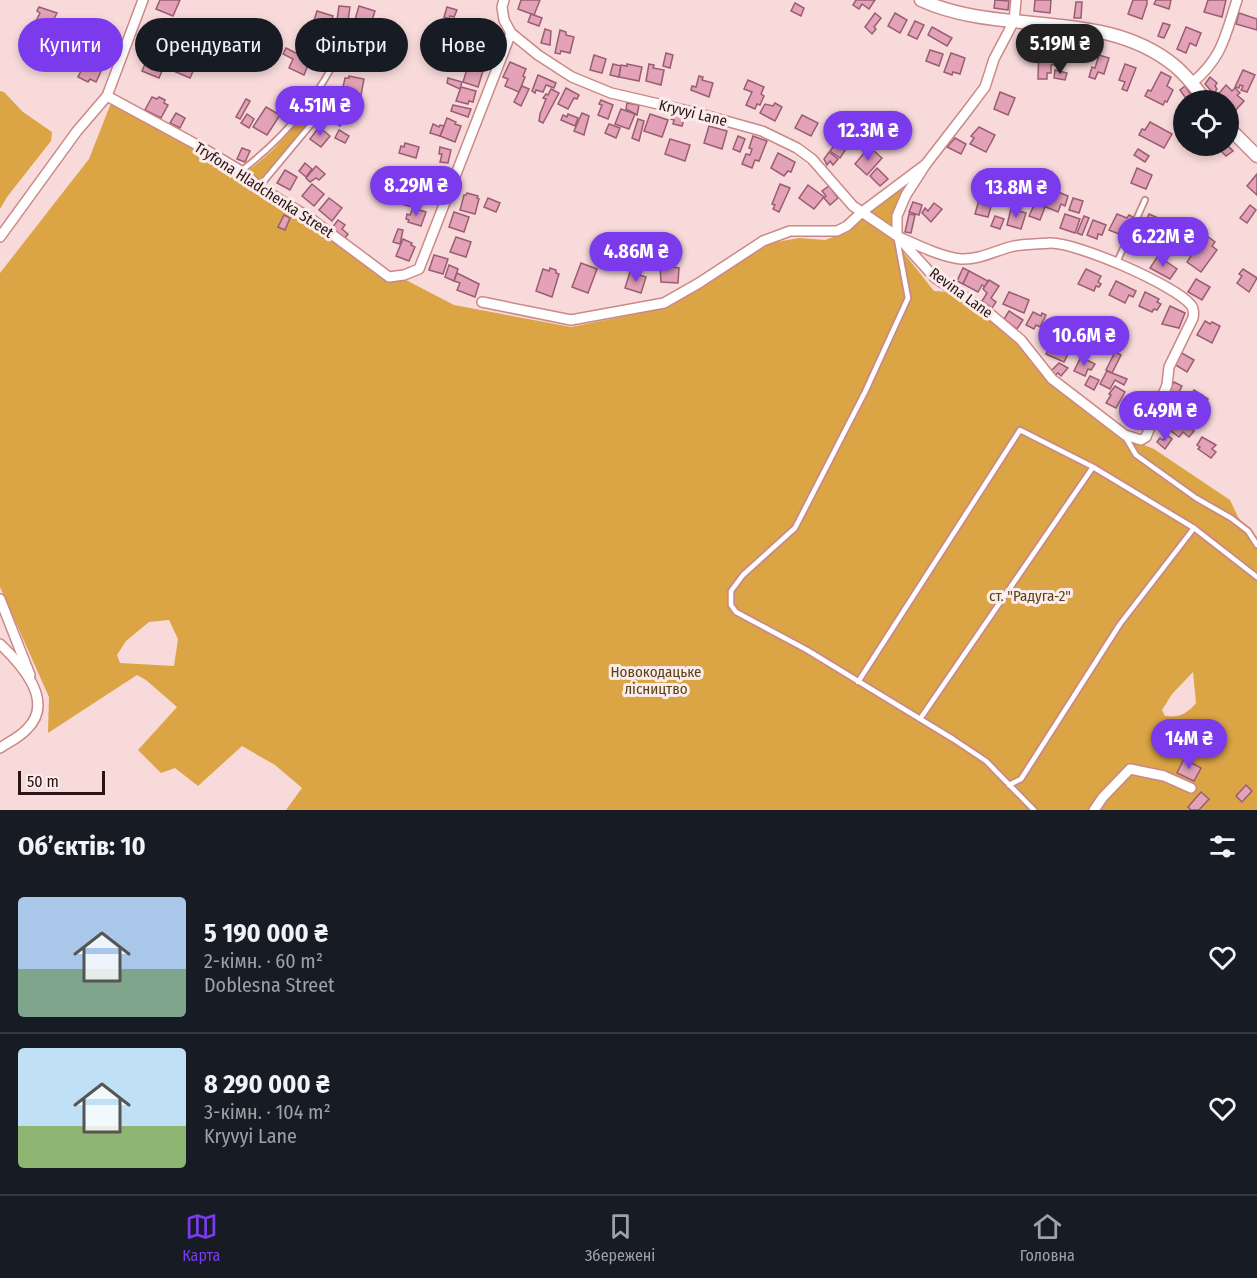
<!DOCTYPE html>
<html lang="uk">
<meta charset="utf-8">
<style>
body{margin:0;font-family:"Fira Sans Condensed",sans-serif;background:#242831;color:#f1f3f6;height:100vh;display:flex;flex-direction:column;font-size:22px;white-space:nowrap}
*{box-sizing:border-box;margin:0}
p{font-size:20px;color:#9ea1a6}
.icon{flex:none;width:33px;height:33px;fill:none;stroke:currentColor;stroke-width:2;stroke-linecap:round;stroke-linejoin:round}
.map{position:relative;height:810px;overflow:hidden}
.drawer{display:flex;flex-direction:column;background:#171b24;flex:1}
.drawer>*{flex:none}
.banner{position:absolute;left:18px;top:18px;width:600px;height:54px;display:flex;gap:12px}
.fabs{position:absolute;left:1173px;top:90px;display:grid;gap:12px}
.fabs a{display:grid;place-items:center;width:66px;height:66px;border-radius:50%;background:#171b24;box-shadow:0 3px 9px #0003;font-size:30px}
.scale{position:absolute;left:18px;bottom:15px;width:87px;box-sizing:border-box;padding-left:6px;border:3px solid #2c1314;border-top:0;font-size:16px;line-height:21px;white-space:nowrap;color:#2c1314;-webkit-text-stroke:4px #fbecec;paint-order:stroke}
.price{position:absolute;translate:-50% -51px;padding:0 14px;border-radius:21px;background:#7c3aed;color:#fff;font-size:20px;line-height:39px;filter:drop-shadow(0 2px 3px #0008)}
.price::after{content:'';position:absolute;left:50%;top:36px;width:18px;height:14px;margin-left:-9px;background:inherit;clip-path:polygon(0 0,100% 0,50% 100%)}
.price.selected{background:#222;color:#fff}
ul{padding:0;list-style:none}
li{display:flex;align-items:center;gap:18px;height:150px;padding:0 18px}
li+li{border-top:2px solid #363941}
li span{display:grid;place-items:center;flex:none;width:168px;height:120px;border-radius:6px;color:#555}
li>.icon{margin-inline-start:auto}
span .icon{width:72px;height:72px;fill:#fffc;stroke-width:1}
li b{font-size:26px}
h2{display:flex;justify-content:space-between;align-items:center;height:72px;padding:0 18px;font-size:26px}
.pill{padding:0 21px;border-radius:27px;background:#171b24;box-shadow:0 3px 9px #0003;font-size:21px;line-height:54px}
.pill.selected{background:#7c3aed;color:#fff}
.menu{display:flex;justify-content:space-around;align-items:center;height:84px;border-top:2px solid #363941;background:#171b24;font-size:16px;color:#9ea1a6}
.menu a{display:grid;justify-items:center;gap:3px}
.menu .selected{color:#7c3aed}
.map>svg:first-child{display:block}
</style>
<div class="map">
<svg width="1257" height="810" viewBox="0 0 1257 810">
<rect width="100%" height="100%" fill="#f8dada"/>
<!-- green -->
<g fill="#dba445" fill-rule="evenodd">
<path d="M323,89l8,5 -14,21 -53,63 -6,2 -11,-9c31,-20 54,-54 76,-82z"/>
<polygon points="0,91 4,92 23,112 52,132 51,141 7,197 0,209"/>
<path d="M111,103l89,47 156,106 16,15 16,9 16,-1 50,26 117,22 94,-19 106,-65 28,-5 26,2 25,-9 21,-23 27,-20 6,4 -11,20 -1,26 42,53 17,1 34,21 35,30 31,41 73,53 30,12 76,51 8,17 19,24v269h-971l16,-22 -27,-23 -33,-19 -44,40 -23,-18 -14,5 -23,-23 39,-43 -31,-27 -9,-5 -89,58 1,-36 -49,-110v-314l89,-114zM169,620l9,19 -4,27 -54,-3 -3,-8 9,-14 23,-19zM1193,672l3,31c-9,11 -18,15 -31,13l-3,-6 10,-16z"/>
</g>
<!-- building -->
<g fill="#e3a2b7" stroke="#995d71" stroke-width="1.5">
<polygon points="160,0 180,0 173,16 156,9"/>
<polygon points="521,0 540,0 534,15 518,9"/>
<polygon points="856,0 875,0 869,9 862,4 859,9 853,5"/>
<polygon points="995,0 1009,1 1008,10 994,8"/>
<polygon points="1035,0 1051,0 1050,13 1034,11"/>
<polygon points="1133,0 1147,0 1147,4 1142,19 1128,14"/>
<polygon points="1156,0 1155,0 1171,0 1169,9 1154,4"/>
<polygon points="1208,0 1226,0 1222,17 1204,12"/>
<polygon points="1076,2 1082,2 1081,18 1074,18"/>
<polygon points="795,3 804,8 801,16 791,11"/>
<polygon points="339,6 350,7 348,21 337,20"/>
<polygon points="359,6 375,11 370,27 354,23"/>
<polygon points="39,7 57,13 48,30 35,23 40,13 37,11"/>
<polygon points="447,7 457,10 454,17 450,16 449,19 444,17"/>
<polygon points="317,11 333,16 327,32 312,26"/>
<polygon points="875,13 881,18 874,27 876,29 872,34 865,27"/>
<polygon points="895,13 907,20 900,33 888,26"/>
<polygon points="1239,13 1257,19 1257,30 1236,24"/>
<polygon points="531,14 542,18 539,26 528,22"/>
<polygon points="915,21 924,25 917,39 908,35"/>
<polygon points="162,22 177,28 171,44 155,37"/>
<polygon points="1163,23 1170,25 1164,38 1158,36"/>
<polygon points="354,24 372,29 352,47 346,44 348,33 352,34"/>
<polygon points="932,27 952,38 947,46 928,35"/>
<polygon points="1186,27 1201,33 1196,46 1190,43 1186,53 1177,49"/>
<polygon points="545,29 551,31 550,45 541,43"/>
<polygon points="560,30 566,32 566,35 574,37 570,53 561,51 560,54 555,53"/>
<polygon points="305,31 316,35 314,39 319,41 314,52 299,46"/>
<polygon points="1039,46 1051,46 1051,54 1056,54 1056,65 1051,65 1051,73 1047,73 1047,79 1038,79"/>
<polygon points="286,48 310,60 304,75 289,68 293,59 283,54"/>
<polygon points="488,48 498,52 495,62 484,58"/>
<polygon points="930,50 943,54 939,66 926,61"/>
<polygon points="666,53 673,55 670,68 663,66"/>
<polygon points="951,53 965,58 960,74 953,72 952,75 944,72"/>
<polygon points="97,55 108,61 104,68 93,61"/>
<polygon points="594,55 606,59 602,73 590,70"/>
<polygon points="1099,55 1109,58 1104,74 1098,72 1095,79 1089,77 1092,67 1095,68"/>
<polygon points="148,57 165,64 159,78 142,71"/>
<polygon points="86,61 102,69 96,82 90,79 88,82 78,77"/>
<polygon points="172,62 188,68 189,66 194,69 190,78 169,69"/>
<polygon points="510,62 526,69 523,76 525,77 519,92 505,86 508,79 503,77"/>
<polygon points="613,64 621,66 619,77 610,75"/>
<polygon points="627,64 642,67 639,81 619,77 621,65 627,66"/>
<polygon points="649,64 654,65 653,68 664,70 661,85 646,81"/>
<polygon points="1125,64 1136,68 1127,91 1122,89 1125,82 1119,80"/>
<polygon points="468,66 483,71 478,87 463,82"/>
<polygon points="1055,70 1067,73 1065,80 1054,78"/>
<polygon points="1243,70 1255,75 1247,92 1241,90 1243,86 1240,85 1239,88 1235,87"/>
<polygon points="1161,72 1171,77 1167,86 1173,90 1167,102 1165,101 1163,105 1145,96 1148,90 1151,91"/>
<polygon points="538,75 556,83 554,88 546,85 543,92 536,90 535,93 532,91"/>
<polygon points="349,76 364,79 361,95 346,92 347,87 343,87 345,78 349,78"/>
<polygon points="699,76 703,77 702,80 713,83 709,97 691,90 692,86 696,87"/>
<polygon points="1210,77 1217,83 1215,86 1217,89 1214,94 1205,84"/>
<polygon points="448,78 462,82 460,89 447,83"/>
<polygon points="748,80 764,87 761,94 764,96 760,105 757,104 755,109 746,105 752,92 744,89"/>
<polygon points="1226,85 1232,91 1235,88 1240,93 1237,95 1244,101 1233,113 1228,109 1228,100 1219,100 1215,98"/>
<polygon points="522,86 529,89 521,106 514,102"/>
<polygon points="1185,86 1193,98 1190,100 1187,100 1180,90"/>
<polygon points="461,87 476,91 473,102 469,101 468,104 456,101"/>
<polygon points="566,88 579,95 577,99 574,98 568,109 558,104"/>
<polygon points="551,89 559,93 543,123 539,121 540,114 546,99 543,98 546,94 548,95"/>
<polygon points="1000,92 1015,98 1008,115 994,109"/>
<polygon points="152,97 157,99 159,97 165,100 164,103 168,105 161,118 145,110"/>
<polygon points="246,99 250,101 240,119 236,117"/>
<polygon points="601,100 613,105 608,119 598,115 602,105 599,104"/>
<polygon points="336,103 350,112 340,126 327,117"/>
<polygon points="627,103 639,105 637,115 626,109"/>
<polygon points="775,103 782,107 775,121 760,113 765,104 773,106"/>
<polygon points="453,105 471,109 468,117 451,111"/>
<polygon points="266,107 280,115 267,135 253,127"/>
<polygon points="621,109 635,114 629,129 615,124"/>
<polygon points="176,113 185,118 180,128 170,123"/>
<polygon points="582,113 589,116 584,135 574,131"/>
<polygon points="673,113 685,116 682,126 673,124 674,120 671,119"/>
<polygon points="247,114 254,119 249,128 241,123"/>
<polygon points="568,114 578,118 575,126 561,120 563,115 567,117"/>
<polygon points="650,114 668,120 662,137 644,131"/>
<polygon points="802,115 818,123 811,136 795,128"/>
<polygon points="447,118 456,122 455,124 461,126 455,142 440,136"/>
<polygon points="638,119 644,121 639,141 632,138"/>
<polygon points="1150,122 1172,134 1164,148 1139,135 1142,129 1145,130"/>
<polygon points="433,124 439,127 440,125 444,126 440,136 430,133"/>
<polygon points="609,124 620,128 616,138 605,133"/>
<polygon points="709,126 727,131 722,149 704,143"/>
<polygon points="319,127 330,136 321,147 310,139"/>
<polygon points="979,127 995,135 986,152 970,144 974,138 971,136"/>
<polygon points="845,128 858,137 852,144 841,134"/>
<polygon points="339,130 349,136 345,143 335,138"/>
<polygon points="738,136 745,139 740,152 733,149"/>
<polygon points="753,136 767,141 759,161 755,160 752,168 742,164 746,154 750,155 752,149 749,148"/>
<polygon points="955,138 966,144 961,154 947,147"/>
<polygon points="670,139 690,145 685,161 665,154"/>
<polygon points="839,139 848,146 840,158 830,151"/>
<polygon points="405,143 419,147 416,158 399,153 401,146 404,147"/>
<polygon points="1216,146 1228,146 1233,151 1226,156"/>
<polygon points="440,147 451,150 448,163 440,162 442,154 439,154"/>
<polygon points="242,148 250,151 245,162 237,159"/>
<polygon points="1138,149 1149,156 1145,162 1134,155"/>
<polygon points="873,150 882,158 867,175 855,164 865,152 869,155"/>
<polygon points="829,152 838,159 833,165 830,161 827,165 824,159"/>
<polygon points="778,153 795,162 791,172 788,171 784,176 771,168"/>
<polygon points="305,163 312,169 306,177 299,171"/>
<polygon points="316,166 325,174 319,180 316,178 310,182 306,178"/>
<polygon points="877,168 888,179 880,186 870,176"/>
<polygon points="1137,168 1152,175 1146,189 1131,183"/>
<polygon points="285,170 297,177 290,190 277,183"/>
<polygon points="1257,174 1257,195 1247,186"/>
<polygon points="433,175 442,180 438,193 423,189 427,176 433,177"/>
<polygon points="312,184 324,194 314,206 302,196"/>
<polygon points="780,184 790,188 779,212 773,209 775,205 772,204"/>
<polygon points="808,185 824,197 814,209 799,198"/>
<polygon points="829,186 838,198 830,205 824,198 826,196 822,191"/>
<polygon points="1053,190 1068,196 1065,206 1061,204 1058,212 1046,207"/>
<polygon points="400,192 413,196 409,206 401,204 403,198 399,196"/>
<polygon points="467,193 478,196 477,198 479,199 475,214 460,210 464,195 466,195"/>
<polygon points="329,198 342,208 332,221 319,210"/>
<polygon points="488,198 500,203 496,212 484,207"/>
<polygon points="1073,198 1083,201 1079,213 1069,210"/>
<polygon points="979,200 992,203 988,217 975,214"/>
<polygon points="913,202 922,205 919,215 909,212"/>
<polygon points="934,203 942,209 931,222 922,213 925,208 928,211"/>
<polygon points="1035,203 1045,207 1040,220 1029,216"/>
<polygon points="1250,205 1256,210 1247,223 1240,218"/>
<polygon points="413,208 426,212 421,226 408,222 409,220 406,219 407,214 410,215"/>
<polygon points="1011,209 1026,213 1021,229 1007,225"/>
<polygon points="454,212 469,217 464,232 449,227"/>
<polygon points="909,214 915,215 911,233 905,232"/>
<polygon points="1065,214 1080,219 1075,233 1060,228"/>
<polygon points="1117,214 1127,218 1129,215 1133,217 1124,236 1109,230"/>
<polygon points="1149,214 1165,221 1158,237 1142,229"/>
<polygon points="284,215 290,218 285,230 278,227"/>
<polygon points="995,216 1004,219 1000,229 991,226"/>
<polygon points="1084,216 1089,218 1082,235 1077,233"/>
<polygon points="338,220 345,225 342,229 348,234 345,238 332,228"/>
<polygon points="1093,220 1106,225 1102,235 1098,234 1097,239 1087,235"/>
<polygon points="1193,223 1206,229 1200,239 1188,230"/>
<polygon points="398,229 403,230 400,244 393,242"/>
<polygon points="1203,233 1215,242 1212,246 1217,250 1201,272 1187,262 1198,245 1196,244"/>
<polygon points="456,237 471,242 466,257 450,252"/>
<polygon points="403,239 412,243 411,245 415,247 409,261 396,256"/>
<polygon points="434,255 448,259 443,274 429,270"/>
<polygon points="1158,256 1177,269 1170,279 1150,268"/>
<polygon points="664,262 674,263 673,267 679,268 678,283 661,282 660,266 663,267"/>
<polygon points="581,263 597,269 588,293 572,287"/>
<polygon points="449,265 458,269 454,281 445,277"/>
<polygon points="550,268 556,270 556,273 559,274 552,297 536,291 543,269 549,271"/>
<polygon points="963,268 969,271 963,284 957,281"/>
<polygon points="1086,269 1101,276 1098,282 1101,284 1099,287 1096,286 1094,291 1078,284"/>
<polygon points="1243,269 1257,278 1249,292 1237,283 1242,276 1239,274"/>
<polygon points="969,271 988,281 985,287 982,285 978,292 963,284"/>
<polygon points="630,272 646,277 641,293 625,288"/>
<polygon points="457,273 479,284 475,297 457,290 460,283 454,281"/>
<polygon points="1196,279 1210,287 1202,300 1188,292"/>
<polygon points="989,280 999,286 991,298 996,302 992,308 982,301 987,293 983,289"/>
<polygon points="1116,281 1136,291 1133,297 1129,295 1125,303 1109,295"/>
<polygon points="1009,292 1029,300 1024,313 1003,304"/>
<polygon points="1145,292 1159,299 1157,302 1161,304 1157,310 1154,309 1152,312 1139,306"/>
<polygon points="1170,306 1185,313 1179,328 1162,324"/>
<polygon points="1009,311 1023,320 1017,329 1004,319"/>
<polygon points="1033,312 1041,316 1042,313 1046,315 1040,327 1036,325 1034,329 1026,325"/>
<polygon points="1205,321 1210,324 1212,322 1220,326 1212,343 1197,335"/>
<polygon points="1052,341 1070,350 1064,362 1046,354"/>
<polygon points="1115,352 1121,355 1112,373 1106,370"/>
<polygon points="1180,352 1194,360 1187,372 1174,364"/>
<polygon points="1081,357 1095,364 1091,370 1088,369 1085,376 1074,371"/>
<polygon points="1059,363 1068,368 1061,376 1058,373 1054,376 1050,372"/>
<polygon points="1107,371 1127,379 1124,385 1115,380 1110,389 1100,384"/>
<polygon points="1090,376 1099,380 1094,390 1085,385"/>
<polygon points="1174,382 1182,386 1177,396 1168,392"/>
<polygon points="1115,386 1125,392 1116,408 1106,403 1111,395 1109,394"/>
<polygon points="1194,390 1208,399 1199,412 1185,403"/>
<polygon points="1176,417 1194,431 1189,437 1183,432 1179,437 1167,428"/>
<polygon points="1167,435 1172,439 1165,449 1157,442 1160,438 1163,440"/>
<polygon points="1202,437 1216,445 1212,449 1216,452 1211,458 1198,449 1200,447 1197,445"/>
<polygon points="1184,759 1201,768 1194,781 1177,773"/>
<polygon points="1246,785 1252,791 1242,802 1236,796"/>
<polygon points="1201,792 1209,799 1199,810 1191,810 1188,807"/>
</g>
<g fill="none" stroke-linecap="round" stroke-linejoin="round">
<!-- service casing -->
<g stroke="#cb8889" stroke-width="8">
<g id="service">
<path d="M241,171c43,-33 76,-72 100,-121"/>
<polyline points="259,187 319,115 330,98"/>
<polyline points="897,239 908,298 865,392 795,528 743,575 731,591 731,605 736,612 807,650 953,739 986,761 1034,810"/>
<polyline points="1117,262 1145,200"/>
<polyline points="1126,438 1136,455 1196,498 1231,518 1248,531 1257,545"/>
<polyline points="858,682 1020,430 1093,467 1194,528 1257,577"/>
<polyline points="920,719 1093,467"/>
<polyline points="1009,785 1021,779 1120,624 1194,528"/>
</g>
</g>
<!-- minor casing -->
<g stroke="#cb8889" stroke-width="12">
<g id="minor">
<path d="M504,0l-2,7 2,13 7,13 27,22 34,22 39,16 86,20 65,18 35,17 15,11 41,47 44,30 38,42 53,34 33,28 31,39 73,56 16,5 5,-3 21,-52 2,-18 24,-49c1,-5 1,-9 -2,-13 -16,-20 -115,-63 -141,-62 -11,1 -24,1 -36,3 -18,4 -34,14 -53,13 -20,-2 -46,-15 -64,-23v-20l9,-21 20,-31"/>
<path d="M1192,83c31,-26 33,-47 45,-83"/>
<polyline points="107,96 201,147 241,171 259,187 310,218 389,277 404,275 419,269 511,33"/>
<polyline points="0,237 77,131 107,96 143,0"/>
<polyline points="482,302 571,320 664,303 699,283 763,241 790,231 837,231 847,226 862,212 926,164 967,111 985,87 994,59 1014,21 1016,0"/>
<polyline points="0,599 30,675"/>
<path d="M0,644c20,19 56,57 27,85 -7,8 -18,13 -27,19"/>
<polyline points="1094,810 1103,797 1130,769 1164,776 1191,788"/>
</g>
</g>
<!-- tertiary casing -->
<g stroke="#cb8889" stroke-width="15">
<g id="tertiary">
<path d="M921,0c80,37 183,7 254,66 12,10 21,22 30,34"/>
<polyline points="1228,127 1257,156"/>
</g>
</g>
<!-- service -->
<use href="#service" stroke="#fff" stroke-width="4.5"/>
<!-- minor -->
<use href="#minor" stroke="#fff" stroke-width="9"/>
<!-- tertiary -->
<use href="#tertiary" stroke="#fff" stroke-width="12"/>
</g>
<g text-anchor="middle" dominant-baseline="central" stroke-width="6" stroke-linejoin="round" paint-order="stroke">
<!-- street labels -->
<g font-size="15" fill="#2c1314" stroke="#fbecec">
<text transform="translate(693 113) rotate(14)">Kryvyi Lane</text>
<text transform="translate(264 190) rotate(33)">Tryfona Hladchenka Street</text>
<text transform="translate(961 293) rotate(36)">Revina Lane</text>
</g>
<!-- park labels -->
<g font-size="15" fill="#5a4116" stroke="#fbecec">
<text x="1030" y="596">ст. "Радуга-2"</text>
<text x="656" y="672">Новокодацьке<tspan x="656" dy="17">лісництво</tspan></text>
</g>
</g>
</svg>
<div class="fabs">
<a><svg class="icon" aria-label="locate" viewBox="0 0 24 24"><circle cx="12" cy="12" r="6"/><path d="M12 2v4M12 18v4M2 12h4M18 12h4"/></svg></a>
</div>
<div class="scale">50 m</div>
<b class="price selected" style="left:1060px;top:75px">5.19M ₴</b>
<b class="price" style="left:320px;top:137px">4.51M ₴</b>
<b class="price" style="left:868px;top:162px">12.3M ₴</b>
<b class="price" style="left:416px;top:217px">8.29M ₴</b>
<b class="price" style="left:1016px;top:219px">13.8M ₴</b>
<b class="price" style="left:1163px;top:268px">6.22M ₴</b>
<b class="price" style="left:636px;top:283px">4.86M ₴</b>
<b class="price" style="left:1084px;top:367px">10.6M ₴</b>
<b class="price" style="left:1165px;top:442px">6.49M ₴</b>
<b class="price" style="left:1189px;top:770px">14M ₴</b>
<div class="banner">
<a class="pill selected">Купити</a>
<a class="pill">Орендувати</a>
<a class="pill">Фільтри</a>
<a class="pill">Нове</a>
</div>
</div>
<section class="drawer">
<h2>Об’єктів: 10<svg class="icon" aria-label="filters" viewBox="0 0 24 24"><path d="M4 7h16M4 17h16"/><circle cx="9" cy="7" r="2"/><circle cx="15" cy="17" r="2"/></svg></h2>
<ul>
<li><span style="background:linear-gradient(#a9c7e8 60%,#7fa58c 0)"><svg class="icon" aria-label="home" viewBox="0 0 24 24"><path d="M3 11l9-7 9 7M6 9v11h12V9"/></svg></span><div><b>5 190 000 ₴</b><p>2-кімн. · 60 m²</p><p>Doblesna Street</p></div><svg class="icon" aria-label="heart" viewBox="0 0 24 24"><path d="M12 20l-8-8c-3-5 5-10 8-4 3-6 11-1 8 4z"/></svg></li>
<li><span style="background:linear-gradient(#bfe0f5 65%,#8fb573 0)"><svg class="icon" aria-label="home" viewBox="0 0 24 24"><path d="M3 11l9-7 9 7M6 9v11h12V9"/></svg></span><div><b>8 290 000 ₴</b><p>3-кімн. · 104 m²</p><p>Kryvyi Lane</p></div><svg class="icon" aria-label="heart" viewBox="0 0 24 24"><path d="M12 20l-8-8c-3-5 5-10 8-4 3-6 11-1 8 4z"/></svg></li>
</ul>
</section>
<nav class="menu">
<a class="selected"><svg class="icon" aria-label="map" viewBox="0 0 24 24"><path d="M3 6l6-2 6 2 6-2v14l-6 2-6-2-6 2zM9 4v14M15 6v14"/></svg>Карта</a>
<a><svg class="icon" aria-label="saved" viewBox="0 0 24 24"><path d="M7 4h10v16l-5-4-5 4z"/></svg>Збережені</a>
<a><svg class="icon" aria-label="home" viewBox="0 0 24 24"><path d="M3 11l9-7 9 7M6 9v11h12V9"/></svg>Головна</a>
</nav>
